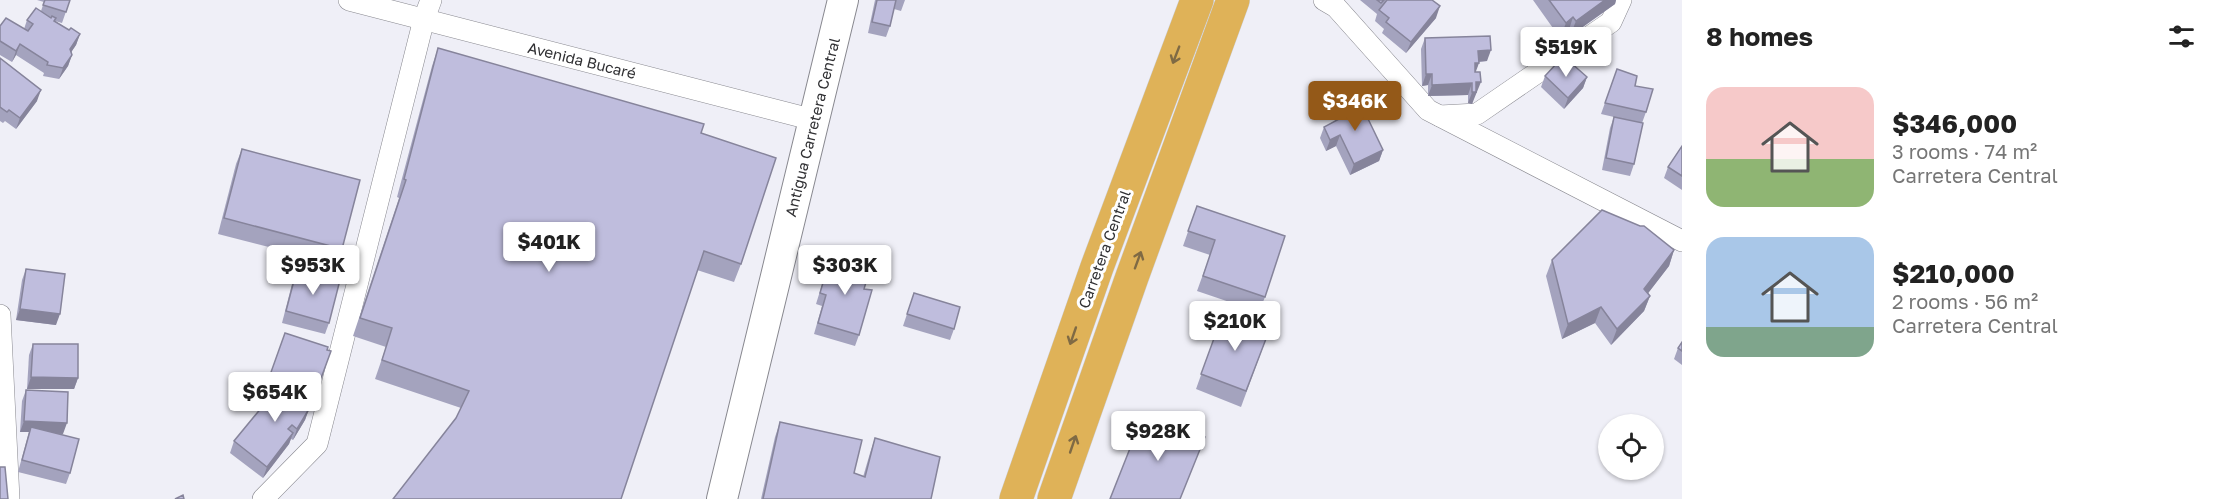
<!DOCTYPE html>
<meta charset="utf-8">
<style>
body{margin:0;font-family:"Golos Text",sans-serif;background:#f2f2f2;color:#222;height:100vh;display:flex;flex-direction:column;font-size:22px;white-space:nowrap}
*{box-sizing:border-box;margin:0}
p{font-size:20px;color:#767676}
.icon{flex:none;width:33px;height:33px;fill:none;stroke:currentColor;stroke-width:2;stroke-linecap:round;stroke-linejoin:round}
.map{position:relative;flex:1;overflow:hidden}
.panel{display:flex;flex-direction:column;background:#fff;width:540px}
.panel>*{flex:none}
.buttons{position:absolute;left:1598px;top:414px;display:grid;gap:12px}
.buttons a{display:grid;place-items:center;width:66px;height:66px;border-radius:50%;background:#fff;box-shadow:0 2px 4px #0004;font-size:30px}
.price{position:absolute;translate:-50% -51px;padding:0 14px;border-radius:6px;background:#fff;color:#222;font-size:20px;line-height:39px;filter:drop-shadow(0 2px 3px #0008)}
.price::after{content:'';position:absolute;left:50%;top:36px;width:18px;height:14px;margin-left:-9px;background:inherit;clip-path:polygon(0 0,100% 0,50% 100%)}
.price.selected{background:#945918;color:#fff}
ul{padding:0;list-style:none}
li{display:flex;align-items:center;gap:18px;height:150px;padding:0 24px}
li span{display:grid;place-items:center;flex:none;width:168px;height:120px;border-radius:18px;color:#555}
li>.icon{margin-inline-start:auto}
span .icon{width:72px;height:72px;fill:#fffc;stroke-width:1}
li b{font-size:26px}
h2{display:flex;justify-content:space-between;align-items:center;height:72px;padding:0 24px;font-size:26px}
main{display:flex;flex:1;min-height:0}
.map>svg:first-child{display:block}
</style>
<main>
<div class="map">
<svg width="1682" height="499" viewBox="0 0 1682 499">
<rect width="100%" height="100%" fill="#efeff7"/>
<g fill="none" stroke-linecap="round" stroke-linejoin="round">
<!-- street casing -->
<g stroke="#88888f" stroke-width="22">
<g id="street">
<polyline points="349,0 814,120"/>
<polyline points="1324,0 1336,7 1428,110 1682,241"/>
<polyline points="1440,116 1477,114 1611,22 1621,0"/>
<polyline points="0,315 9,499"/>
<polyline points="263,499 317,444 424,19 431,0"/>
</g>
</g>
<!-- secondary casing -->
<g stroke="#88888f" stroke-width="32">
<polyline id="secondary" points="722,499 843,0"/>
</g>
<!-- highway casing -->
<g stroke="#cdcdce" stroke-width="34">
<g id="highway">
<polyline points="1016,499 1097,267 1197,0"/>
<polyline points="1054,499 1132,277 1233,0"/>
</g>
</g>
<!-- street -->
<use href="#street" stroke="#fff" stroke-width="21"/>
<!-- secondary -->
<use href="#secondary" stroke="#fff" stroke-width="30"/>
<!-- highway -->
<use href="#highway" stroke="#dfb258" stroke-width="33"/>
</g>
<!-- wall -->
<g fill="#a4a3be">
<polygon points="37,0 70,0 62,23 55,21 69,30 80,34 76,45 71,52 72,55 68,66 59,79 43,76 44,73 16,55 12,62 0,55 0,26 24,29 27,20 41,11 44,2"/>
<polygon points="875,0 905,0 901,11 894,9 890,26 886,37 868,33"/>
<polygon points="1360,0 1432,0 1436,18 1406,53 1382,33 1384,29 1375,21 1377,14"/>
<polygon points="1533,0 1616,0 1615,4 1570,36 1568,33 1560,38"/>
<polygon points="1425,38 1487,61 1479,62 1475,72 1477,93 1475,93 1472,104 1468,103 1468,95 1428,96 1428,85 1422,86 1421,49"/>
<polygon points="438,48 701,133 741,264 734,282 697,270 456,418 461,408 375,379 386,347 353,336 399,198 397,197 432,66"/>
<polygon points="0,58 37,101 16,129 5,121 3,123 0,121"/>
<polygon points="1563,69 1587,77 1583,88 1564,109 1541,87 1545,76"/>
<polygon points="1617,69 1635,86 1646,112 1642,123 1634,164 1630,176 1602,170 1610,128 1614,117 1601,114"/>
<polygon points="1338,107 1383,150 1379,161 1350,175 1336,146 1326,151 1320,138 1324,127 1335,121 1334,118"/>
<polygon points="1682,146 1682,190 1664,178 1668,167"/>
<polygon points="242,149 342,249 336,264 218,234 236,164"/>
<polygon points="1197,206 1265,297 1259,312 1197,291 1210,255 1183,246"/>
<polygon points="1674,250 1669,266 1648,293 1650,296 1644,311 1611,345 1595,323 1562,339 1546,276 1552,260"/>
<polygon points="829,262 857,268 864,289 859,335 855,346 814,334 822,306 816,304"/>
<polygon points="26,269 56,325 16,320 22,280"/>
<polygon points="297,269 329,323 325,334 282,323 293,280"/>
<polygon points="914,293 954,329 950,340 903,326"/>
<polygon points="1224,311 1269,331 1241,407 1196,389"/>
<polygon points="285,333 331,351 316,392 312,391 312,393 314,394 305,420 293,440 291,439 289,444 263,478 230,453 234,441 265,410 276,390 266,387"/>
<polygon points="1682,342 1682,365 1674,359 1678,348"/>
<polygon points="33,344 78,378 74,389 27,389 29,355"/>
<polygon points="26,390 63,434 59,434 70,473 66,484 18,472 29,432 20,432 22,401"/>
<polygon points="780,422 854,473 863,477 870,453 875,438 931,499 761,499 775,437"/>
</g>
<!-- shaded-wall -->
<g fill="#86849b">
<polygon points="1605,0 1616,0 1615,4 1570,36 1576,21"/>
<polygon points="1440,6 1436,18 1406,53 1411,42"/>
<polygon points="1573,17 1568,33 1560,38 1566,23"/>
<polygon points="80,34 76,45 66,60 70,49"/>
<polygon points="20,44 16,55 12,62 16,51"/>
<polygon points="1491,50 1487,61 1474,62 1478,51"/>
<polygon points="72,55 68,66 59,79 63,68"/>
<polygon points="1475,63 1479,63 1475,74"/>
<polygon points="1426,74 1432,74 1428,85 1422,86"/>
<polygon points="1587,77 1583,88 1564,109 1568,98"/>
<polygon points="1476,82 1481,82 1472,104 1468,103"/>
<polygon points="1472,83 1468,95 1428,96 1432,85"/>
<polygon points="41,90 37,101 16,129 20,118"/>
<polygon points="1340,135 1336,146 1326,151 1330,140"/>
<polygon points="1383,150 1379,161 1350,175 1354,164"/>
<polygon points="1674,250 1669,266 1639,305 1644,289"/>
<polygon points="1650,296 1644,311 1611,345 1617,329"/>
<polygon points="1601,307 1595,323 1562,339 1568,324"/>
<polygon points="20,309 60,314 56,325 16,320"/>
<polygon points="31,377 78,378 74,389 27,389"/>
<polygon points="309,409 305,420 293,440 297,429"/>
<polygon points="24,421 67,423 63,434 30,432 31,427 29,432 20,432"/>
<polygon points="293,433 289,444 263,478 267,467"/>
</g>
<!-- building -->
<g fill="#bfbddd" stroke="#86849b" stroke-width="1.5">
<polygon points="45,0 70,0 66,12 43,5"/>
<polygon points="877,0 896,0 890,26 872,22"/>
<polygon points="1377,0 1384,0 1381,3"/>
<polygon points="1387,0 1432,0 1440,6 1411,42 1386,22 1389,18 1379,10"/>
<polygon points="1549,0 1605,0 1576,21 1573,17 1566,23"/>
<polygon points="36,8 51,18 52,16 56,18 54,21 69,30 71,28 80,34 70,49 72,55 63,68 47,65 48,62 20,44 16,51 0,41 0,26 6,18 28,31 33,24 27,20"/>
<polygon points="1490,36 1491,50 1478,51 1479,63 1475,63 1475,72 1480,72 1481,82 1476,82 1476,92 1472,92 1472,83 1432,85 1432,74 1426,74 1425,38"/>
<polygon points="438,48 704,124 701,133 776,158 741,264 704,251 621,499 393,499 456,418 469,391 382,360 392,328 360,318 406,180 404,179"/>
<polygon points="0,58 41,90 20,118 9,110 7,112 0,107"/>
<polygon points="1570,62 1587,77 1568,98 1545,76 1557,63 1563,69"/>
<polygon points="1617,69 1637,76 1635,86 1653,89 1646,112 1605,103"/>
<polygon points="1358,98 1383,150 1354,164 1340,135 1330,140 1324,127 1343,117 1338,107"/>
<polygon points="1614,117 1643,123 1634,164 1606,158"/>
<polygon points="1682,146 1682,176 1668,167"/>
<polygon points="242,149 360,180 342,249 224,218"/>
<polygon points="1197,206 1285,236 1265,297 1203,276 1215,240 1188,231"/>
<polygon points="1602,210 1640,226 1644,226 1674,250 1644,289 1650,296 1617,329 1601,307 1568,324 1552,260"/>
<polygon points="838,256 858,261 857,268 869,272 864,289 872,290 859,335 818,323 826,295 820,293 829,262 836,264"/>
<polygon points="26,269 65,274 60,314 20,309"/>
<polygon points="297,269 340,280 329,323 286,311"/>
<polygon points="914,293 960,307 954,329 907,314"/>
<polygon points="1224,311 1269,331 1246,391 1201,374"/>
<polygon points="285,333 328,347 327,350 331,351 320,381 316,380 313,390 270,375"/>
<polygon points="1682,342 1682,351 1678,348"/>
<polygon points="33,344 78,344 78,378 31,377"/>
<polygon points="282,381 314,394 307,407 309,409 297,429 292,425 288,429 293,433 267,467 234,441 262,407 265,410"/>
<polygon points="26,390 68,392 67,423 24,421"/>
<polygon points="1144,413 1205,437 1180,499 1110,499"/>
<polygon points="780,422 862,440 854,473 865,477 875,438 940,457 931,499 763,499"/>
<polygon points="31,427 79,439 70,473 22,460"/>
<polygon points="0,467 5,467 8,499 0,499"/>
<polygon points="183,495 184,499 175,499"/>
</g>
<!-- one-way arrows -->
<defs><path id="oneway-shaft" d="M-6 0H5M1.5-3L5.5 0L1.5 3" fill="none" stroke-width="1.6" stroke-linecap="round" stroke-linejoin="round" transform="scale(1.5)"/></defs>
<g stroke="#7f6a44">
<use href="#oneway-shaft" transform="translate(1176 55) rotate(111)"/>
<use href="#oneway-shaft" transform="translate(1138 260) rotate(-70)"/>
<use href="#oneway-shaft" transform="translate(1073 336) rotate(109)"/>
<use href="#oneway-shaft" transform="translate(1073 444) rotate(-71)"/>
</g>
<g text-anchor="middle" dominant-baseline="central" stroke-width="6" stroke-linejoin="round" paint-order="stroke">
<!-- street labels -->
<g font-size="15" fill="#303033" stroke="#fff">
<text transform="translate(582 60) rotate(14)">Avenida Bucaré</text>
<text transform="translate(812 127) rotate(-76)">Antigua Carretera Central</text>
<text transform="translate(1104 249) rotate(-70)">Carretera Central</text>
</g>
</g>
</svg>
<div class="buttons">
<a><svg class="icon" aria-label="locate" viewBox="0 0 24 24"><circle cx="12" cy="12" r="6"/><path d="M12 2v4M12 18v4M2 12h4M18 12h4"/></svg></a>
</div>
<b class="price" style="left:1566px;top:78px">$519K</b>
<b class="price selected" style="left:1355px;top:132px">$346K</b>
<b class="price" style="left:549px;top:273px">$401K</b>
<b class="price" style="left:313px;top:296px">$953K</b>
<b class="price" style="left:845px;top:296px">$303K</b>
<b class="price" style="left:1235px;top:352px">$210K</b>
<b class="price" style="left:275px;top:423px">$654K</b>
<b class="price" style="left:1158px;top:462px">$928K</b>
</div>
<section class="panel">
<h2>8 homes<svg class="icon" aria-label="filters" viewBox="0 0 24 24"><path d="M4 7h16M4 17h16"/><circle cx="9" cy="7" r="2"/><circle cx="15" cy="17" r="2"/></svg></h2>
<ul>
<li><span style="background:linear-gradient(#f6c9c9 60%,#8fb573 0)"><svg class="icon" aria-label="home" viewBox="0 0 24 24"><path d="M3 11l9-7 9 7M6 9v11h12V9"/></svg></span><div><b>$346,000</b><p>3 rooms · 74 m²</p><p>Carretera Central</p></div></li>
<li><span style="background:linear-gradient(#a9c7e8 75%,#7fa58c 0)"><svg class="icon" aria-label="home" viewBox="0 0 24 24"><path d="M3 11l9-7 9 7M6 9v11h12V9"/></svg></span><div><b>$210,000</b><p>2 rooms · 56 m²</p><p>Carretera Central</p></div></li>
</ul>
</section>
</main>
